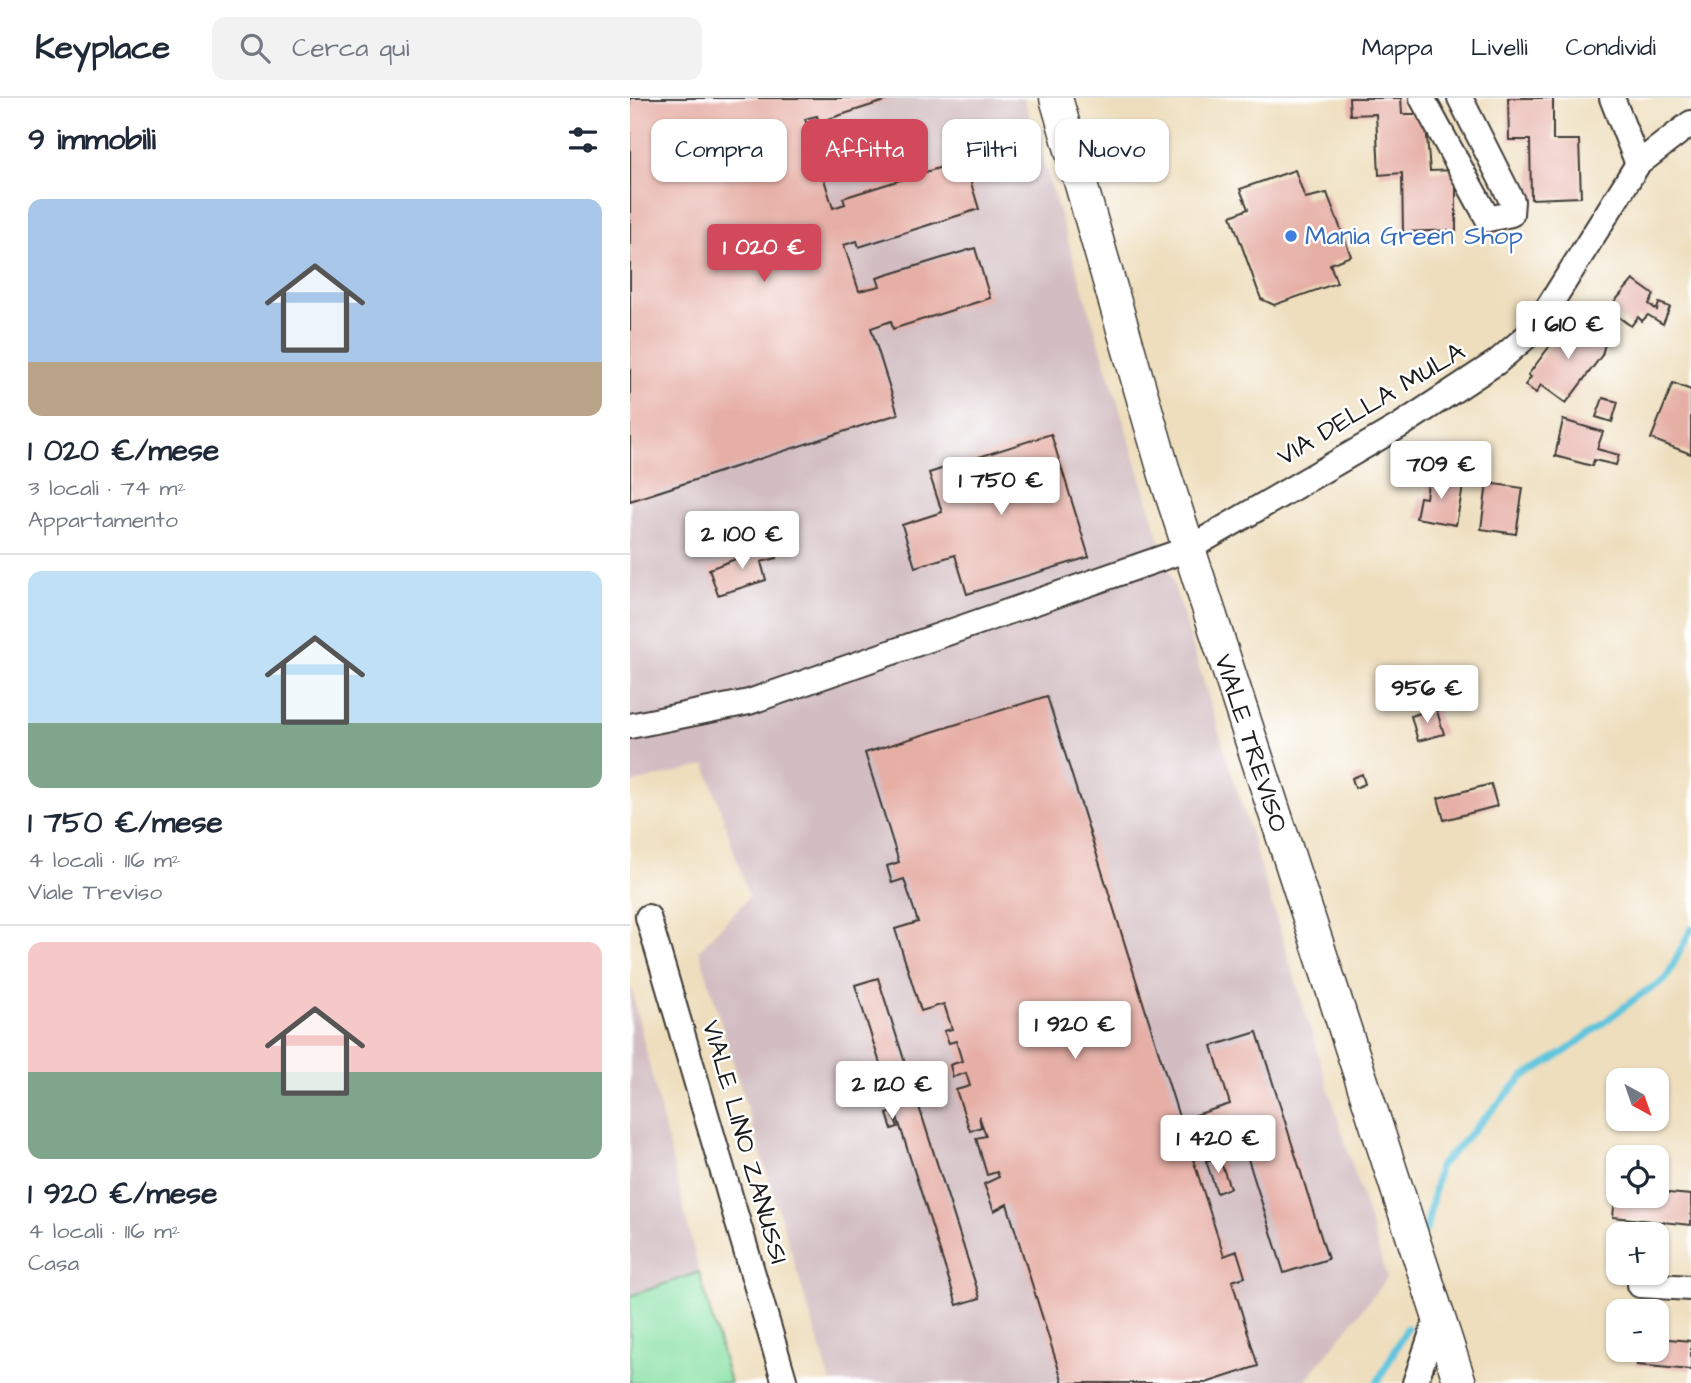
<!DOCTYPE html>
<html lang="it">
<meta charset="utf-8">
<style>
body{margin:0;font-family:"Architects Daughter",sans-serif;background:#f2f2f3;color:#1f2937;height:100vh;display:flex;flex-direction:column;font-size:26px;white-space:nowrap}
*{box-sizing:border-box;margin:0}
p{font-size:23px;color:#747a83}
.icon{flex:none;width:38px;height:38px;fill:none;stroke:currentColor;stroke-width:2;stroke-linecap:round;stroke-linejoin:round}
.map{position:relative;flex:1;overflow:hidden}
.details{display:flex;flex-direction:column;background:#fff;width:630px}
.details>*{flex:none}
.top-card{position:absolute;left:21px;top:21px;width:665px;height:63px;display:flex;gap:14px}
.needle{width:46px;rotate:140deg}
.controls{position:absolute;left:976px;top:970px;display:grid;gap:14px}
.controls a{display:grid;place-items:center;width:63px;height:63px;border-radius:14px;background:#fff;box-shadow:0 2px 5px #0004;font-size:35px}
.price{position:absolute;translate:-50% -60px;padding:0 16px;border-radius:7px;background:#fff;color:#222;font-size:23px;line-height:46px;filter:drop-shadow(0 2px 4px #0008)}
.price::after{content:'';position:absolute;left:50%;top:42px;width:21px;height:16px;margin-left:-10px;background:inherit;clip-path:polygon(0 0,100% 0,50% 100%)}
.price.on{background:#d1495b;color:#fff}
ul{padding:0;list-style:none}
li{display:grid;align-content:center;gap:14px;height:371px;padding:0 28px}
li+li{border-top:2px solid #e0e1e3}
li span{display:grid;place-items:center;height:217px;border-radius:14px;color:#555}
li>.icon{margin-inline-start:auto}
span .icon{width:126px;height:126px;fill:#fffc;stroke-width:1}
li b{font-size:30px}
h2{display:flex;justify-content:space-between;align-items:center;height:84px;padding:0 28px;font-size:30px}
.pill{padding:0 24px;border-radius:14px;background:#fff;box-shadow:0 2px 5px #0004;font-size:24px;line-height:63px}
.pill.on{background:#d1495b;color:#fff}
header{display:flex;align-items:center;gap:42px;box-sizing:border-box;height:98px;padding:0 35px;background:#fff;border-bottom:2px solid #e0e1e3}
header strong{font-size:33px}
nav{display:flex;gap:38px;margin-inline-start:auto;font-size:24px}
.search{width:490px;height:63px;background:#f2f2f3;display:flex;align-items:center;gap:18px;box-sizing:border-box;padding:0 24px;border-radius:14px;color:#747a83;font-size:26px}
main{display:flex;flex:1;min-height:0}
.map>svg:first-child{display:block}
</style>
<header>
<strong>Keyplace</strong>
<div class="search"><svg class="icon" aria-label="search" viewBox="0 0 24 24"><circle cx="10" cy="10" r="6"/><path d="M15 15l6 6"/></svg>Cerca qui</div>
<nav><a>Mappa</a><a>Livelli</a><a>Condividi</a></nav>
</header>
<main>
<section class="details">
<h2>9 immobili<svg class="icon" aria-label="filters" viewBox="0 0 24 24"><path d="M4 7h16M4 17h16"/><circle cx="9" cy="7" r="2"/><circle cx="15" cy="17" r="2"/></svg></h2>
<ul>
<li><span style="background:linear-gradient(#a9c7e8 75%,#b9a48a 0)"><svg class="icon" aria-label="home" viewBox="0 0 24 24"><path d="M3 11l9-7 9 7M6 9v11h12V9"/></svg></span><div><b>1 020 €/mese</b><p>3 locali · 74 m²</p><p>Appartamento</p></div></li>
<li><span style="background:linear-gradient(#bfe0f5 70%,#7fa58c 0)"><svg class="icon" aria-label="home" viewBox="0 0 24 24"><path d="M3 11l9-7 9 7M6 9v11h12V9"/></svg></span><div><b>1 750 €/mese</b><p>4 locali · 116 m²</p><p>Viale Treviso</p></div></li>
<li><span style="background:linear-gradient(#f6c9c9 60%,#7fa58c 0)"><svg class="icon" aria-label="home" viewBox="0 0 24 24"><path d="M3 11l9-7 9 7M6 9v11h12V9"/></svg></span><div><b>1 920 €/mese</b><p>4 locali · 116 m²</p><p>Casa</p></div></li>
</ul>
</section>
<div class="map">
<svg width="1061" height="1285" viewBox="0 0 1061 1285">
<rect width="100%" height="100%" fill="#fff"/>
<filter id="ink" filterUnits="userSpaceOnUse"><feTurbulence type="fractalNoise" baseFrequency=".0143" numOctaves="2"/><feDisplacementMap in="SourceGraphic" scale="14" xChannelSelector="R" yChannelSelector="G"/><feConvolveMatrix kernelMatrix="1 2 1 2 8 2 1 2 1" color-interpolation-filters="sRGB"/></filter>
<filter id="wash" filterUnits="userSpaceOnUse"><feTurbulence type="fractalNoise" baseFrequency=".00686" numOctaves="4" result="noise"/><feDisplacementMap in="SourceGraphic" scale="28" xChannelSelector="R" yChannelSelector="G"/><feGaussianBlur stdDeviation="1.57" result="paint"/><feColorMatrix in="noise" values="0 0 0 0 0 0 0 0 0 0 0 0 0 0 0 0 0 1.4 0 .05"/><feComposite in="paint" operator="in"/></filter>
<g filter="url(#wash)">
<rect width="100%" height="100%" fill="#eedebd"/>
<!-- industrial -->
<g fill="#d2bec2">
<polygon points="0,0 394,0 757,1180 674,1285 201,1285 69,852 119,799 76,667 0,686"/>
<polygon points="0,886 69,1174 100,1285 0,1285"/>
</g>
<!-- green -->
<polygon fill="#89e1a6" stroke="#527e61" stroke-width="2" points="69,1174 100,1285 0,1285 0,1198"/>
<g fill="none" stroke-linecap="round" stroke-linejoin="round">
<!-- stream -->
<g stroke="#60c4dd" stroke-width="7">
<polyline points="796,1132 809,1069 893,979 936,953 1010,897 1036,881 1061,831"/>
<polyline points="747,1285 777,1230"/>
</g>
</g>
<g id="blocks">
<!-- building -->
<g fill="#e6afa6">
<polygon points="0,0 264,0 189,24 187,18 175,21 203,110 215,106 213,100 334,62 349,111 229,149 227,143 214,147 229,193 250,188 247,180 345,150 360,200 263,231 261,223 241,230 268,316 0,403"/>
<polygon points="719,0 771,0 772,16 795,16 800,73 826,72 826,132 773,134 772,75 749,77 746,16 720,17"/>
<polygon points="878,0 923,0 923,42 949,42 951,99 901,101 900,42 879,42"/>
<polygon points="665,72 675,100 697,95 721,158 700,166 707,185 644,207 631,201 601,118 618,111 610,91"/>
<polygon points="1003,182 1024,197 1019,206 1027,212 1029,205 1040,209 1033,226 1018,217 1012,223 1008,219 1001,228 978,211"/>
<polygon points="943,222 977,238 972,257 936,305 911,287 906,295 895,287 901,279 898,277 934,229 937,231"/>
<polygon points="1043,285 1061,292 1061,356 1021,341"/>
<polygon points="973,300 988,304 982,324 966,319"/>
<polygon points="933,322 973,334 967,351 989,357 986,367 964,362 962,368 925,358"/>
<polygon points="421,336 459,459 337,496 325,457 285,469 272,427 312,414 299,375"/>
<polygon points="799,378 834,383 826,427 786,420 790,399 796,400"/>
<polygon points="857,385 893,390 886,436 851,431"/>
<polygon points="143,447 147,460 131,464 136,482 88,497 79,471"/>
<polygon points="417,598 550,1022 600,1006 582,948 627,934 698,1161 654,1175 612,1042 562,1058 594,1158 607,1153 615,1179 602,1183 628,1268 576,1285 433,1285 377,1106 364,1113 354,1086 369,1079 367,1074 357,1077 346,1040 356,1038 349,1018 351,1029 340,1033 326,992 340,988 336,975 323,979 320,967 332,963 326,943 319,945 314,933 322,931 314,906 291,913 265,831 288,824 274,781 262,785 257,768 269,764 235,655"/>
<polygon points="806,610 814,636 788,643 781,618"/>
<polygon points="732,676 735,686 725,690 722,680"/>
<polygon points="861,686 867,708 814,722 808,700"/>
<polygon points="248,880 350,1200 327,1207 225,887"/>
<polygon points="262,1014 268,1029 262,1031 257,1016"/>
<polygon points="589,1059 600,1090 587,1095 576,1063"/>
<polygon points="986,1090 989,1090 989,1097 1027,1097 1027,1094 1061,1097 1061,1127 983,1119"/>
<polygon points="1027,1240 1061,1243 1061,1272 1007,1267 1009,1251 1027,1251"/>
</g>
</g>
</g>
<g filter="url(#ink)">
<use href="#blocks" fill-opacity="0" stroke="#3c3934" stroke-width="2"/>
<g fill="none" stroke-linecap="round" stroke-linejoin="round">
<!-- minor casing -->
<g stroke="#3c3934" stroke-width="28">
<g id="minor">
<polyline points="792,0 858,121 881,116 882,103 830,0"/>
<polyline points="982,0 1008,66"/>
<polyline points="0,628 119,604 558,451 771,327 867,264 904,232 1008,66 1061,25"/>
<polyline points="18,819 155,1285"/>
<polyline points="1010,1187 1061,1190"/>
<polyline points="785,1285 808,1217"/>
</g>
</g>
<!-- major casing -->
<g stroke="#3c3934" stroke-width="35">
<polyline id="major" points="426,0 535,377 830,1285"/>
</g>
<!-- minor -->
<use href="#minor" stroke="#fff" stroke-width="24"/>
<!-- major -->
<use href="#major" stroke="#fff" stroke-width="32"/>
</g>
</g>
<!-- markers -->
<circle fill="#3f7fe0" stroke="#fff" stroke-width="2.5" cx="661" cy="138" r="7"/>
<g text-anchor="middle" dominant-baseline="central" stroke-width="5" stroke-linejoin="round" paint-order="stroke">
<!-- shop labels -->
<g font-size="26" fill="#366cbe" stroke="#fff" text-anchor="start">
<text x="675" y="138">Mania Green Shop</text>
</g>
<!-- street labels -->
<g font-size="26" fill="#1c1c1c" stroke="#fff">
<text transform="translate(741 306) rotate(-31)">VIA DELLA MULA</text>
<text transform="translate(621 645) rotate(72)">VIALE TREVISO</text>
<text transform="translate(115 1044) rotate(74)">VIALE LINO ZANUSSI</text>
</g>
</g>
</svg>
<div class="controls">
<a><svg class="needle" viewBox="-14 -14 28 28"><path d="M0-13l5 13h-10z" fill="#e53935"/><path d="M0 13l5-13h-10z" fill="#747a83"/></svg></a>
<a><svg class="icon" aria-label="locate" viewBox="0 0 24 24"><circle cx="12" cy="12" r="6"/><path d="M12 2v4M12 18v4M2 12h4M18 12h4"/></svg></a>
<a>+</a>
<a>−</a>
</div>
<b class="price on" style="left:134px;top:186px">1 020 €</b>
<b class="price" style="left:938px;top:263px">1 610 €</b>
<b class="price" style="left:811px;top:403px">709 €</b>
<b class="price" style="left:371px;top:419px">1 750 €</b>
<b class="price" style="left:112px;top:473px">2 100 €</b>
<b class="price" style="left:797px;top:627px">956 €</b>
<b class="price" style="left:445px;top:963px">1 920 €</b>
<b class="price" style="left:262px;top:1023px">2 120 €</b>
<b class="price" style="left:588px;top:1077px">1 420 €</b>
<div class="top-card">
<a class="pill">Compra</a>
<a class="pill on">Affitta</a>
<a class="pill">Filtri</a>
<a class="pill">Nuovo</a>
</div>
</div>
</main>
